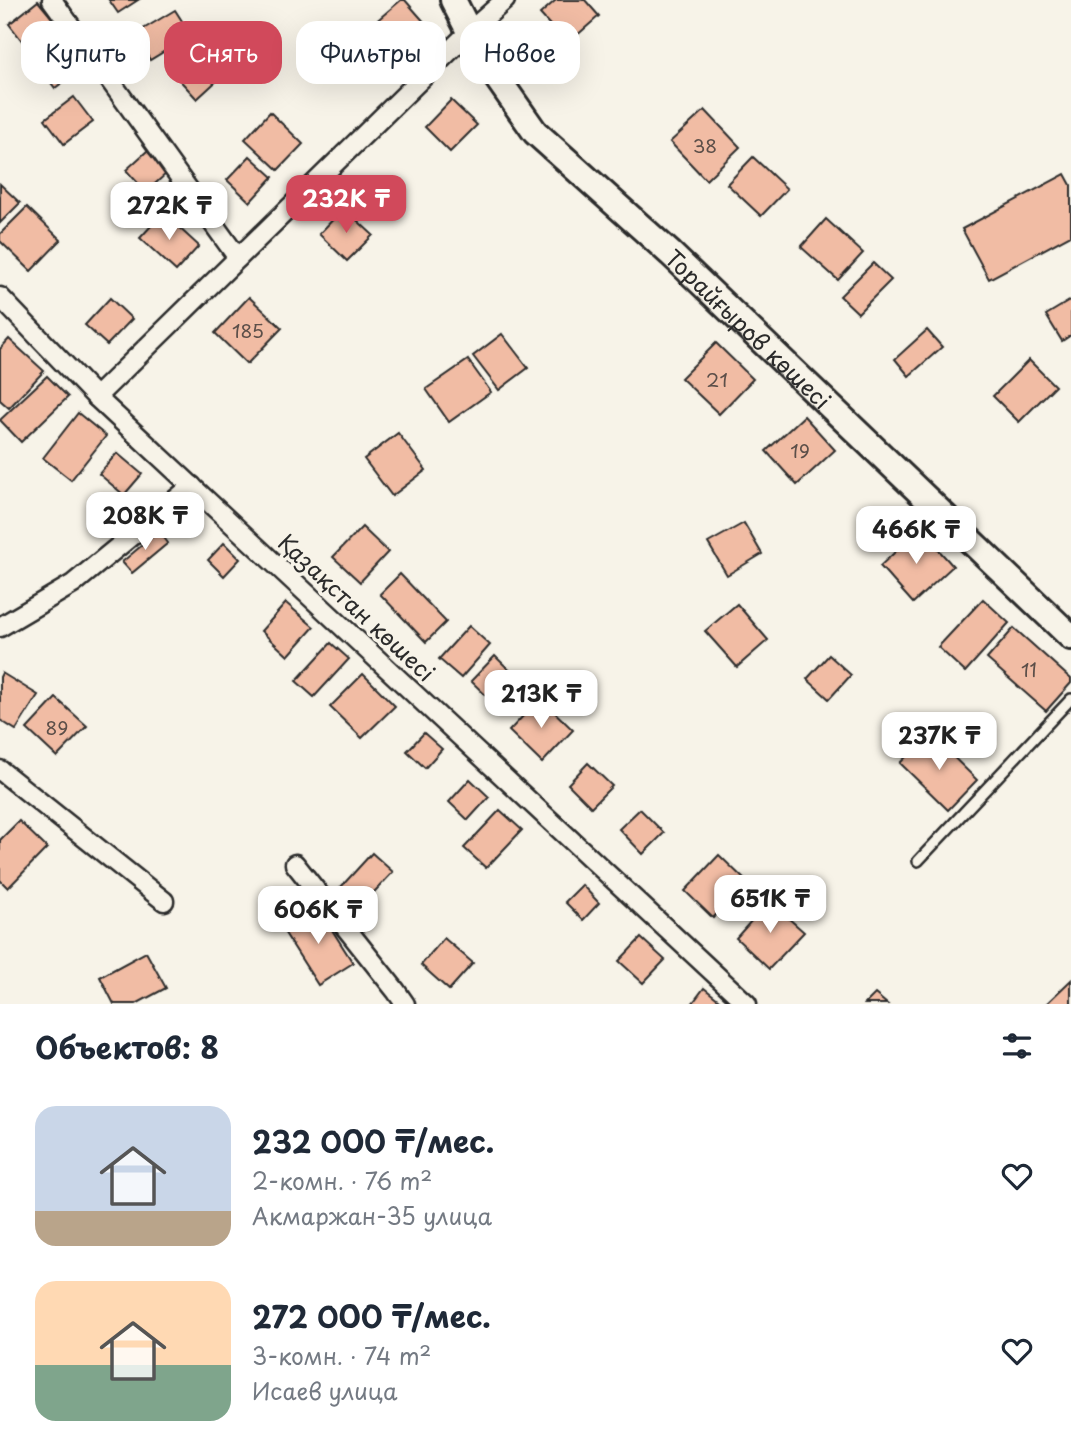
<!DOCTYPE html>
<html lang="ru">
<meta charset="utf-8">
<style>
body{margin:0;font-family:"Playpen Sans",sans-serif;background:#f2f2f3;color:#1f2937;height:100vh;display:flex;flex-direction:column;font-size:26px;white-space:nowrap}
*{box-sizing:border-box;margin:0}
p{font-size:23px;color:#747a83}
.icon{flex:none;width:38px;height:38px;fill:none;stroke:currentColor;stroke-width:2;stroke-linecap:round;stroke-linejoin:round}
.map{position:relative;height:1004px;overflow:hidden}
.side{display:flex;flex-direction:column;background:#fff;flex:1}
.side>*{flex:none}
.top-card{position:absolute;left:21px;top:21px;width:700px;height:63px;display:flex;gap:14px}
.price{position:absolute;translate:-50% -60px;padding:0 16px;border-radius:14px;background:#fff;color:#222;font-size:23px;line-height:46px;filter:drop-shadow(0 2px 4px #0008)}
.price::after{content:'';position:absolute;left:50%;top:42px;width:21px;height:16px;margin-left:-10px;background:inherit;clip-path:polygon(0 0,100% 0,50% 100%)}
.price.selected{background:#d1495b;color:#fff}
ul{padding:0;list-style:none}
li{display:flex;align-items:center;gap:21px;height:175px;padding:0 35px}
li span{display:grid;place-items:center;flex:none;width:196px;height:140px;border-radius:21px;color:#555}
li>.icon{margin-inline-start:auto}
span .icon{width:84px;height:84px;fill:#fffc;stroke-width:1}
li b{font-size:30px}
h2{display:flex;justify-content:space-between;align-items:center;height:84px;padding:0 35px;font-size:30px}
.tag{padding:0 24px;border-radius:21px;background:#fff;box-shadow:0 7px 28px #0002;font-size:24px;line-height:63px}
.tag.selected{background:#d1495b;color:#fff}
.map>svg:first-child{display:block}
</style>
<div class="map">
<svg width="1071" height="1004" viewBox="0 0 1071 1004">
<rect width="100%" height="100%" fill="#f7f3e8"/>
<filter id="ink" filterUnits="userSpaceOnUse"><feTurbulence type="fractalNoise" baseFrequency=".0143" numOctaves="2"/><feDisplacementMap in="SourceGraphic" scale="14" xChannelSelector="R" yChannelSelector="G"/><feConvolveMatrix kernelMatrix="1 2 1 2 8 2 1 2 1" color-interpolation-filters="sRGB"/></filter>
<g filter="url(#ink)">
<!-- building -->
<g fill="#f1bca4" stroke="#2b2b2b" stroke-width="2">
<polygon points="109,0 138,0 118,13"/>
<polygon points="401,0 405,0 426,24 396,49 374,23"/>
<polygon points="556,0 585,0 599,16 567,44 540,14"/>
<polygon points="38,1 57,24 27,47 9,24"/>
<polygon points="175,10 191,35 150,60 135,34"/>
<polygon points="68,40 87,64 55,88 36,63"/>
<polygon points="198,53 221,77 197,99 175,75"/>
<polygon points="74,97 93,122 64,144 45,119"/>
<polygon points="451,100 477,125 450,152 425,127"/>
<polygon points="705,110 740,147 706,180 670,142"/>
<polygon points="270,112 303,144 278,170 245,139"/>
<polygon points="147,151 167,173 146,192 126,170"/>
<polygon points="250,156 273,177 250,202 227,180"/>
<polygon points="753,157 787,189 761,216 727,184"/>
<polygon points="1065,174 1071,185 1071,235 989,279 962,229"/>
<polygon points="0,184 20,203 0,223"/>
<polygon points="27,207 61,240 31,271 0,241 0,234"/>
<polygon points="344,208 373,235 347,261 319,234"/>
<polygon points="163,213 199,246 176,271 140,238"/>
<polygon points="826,219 863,253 838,280 801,247"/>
<polygon points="873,263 891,280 858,313 840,296"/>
<polygon points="249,297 282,328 247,364 215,333"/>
<polygon points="110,298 132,319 107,345 85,325"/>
<polygon points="1071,300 1071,335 1062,341 1046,315"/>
<polygon points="927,330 942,347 909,376 895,359"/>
<polygon points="502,334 528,368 499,390 473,356"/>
<polygon points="9,339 44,371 9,408 0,400 0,349"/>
<polygon points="716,343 753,379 719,414 681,378"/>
<polygon points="468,360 491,392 449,422 426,389"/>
<polygon points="1029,360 1055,386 1019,422 993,396"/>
<polygon points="47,376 68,397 21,442 0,420"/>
<polygon points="78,413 106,436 71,480 43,458"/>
<polygon points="804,416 835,450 797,485 766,451"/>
<polygon points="398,433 426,470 392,496 364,459"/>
<polygon points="117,453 142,474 124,495 99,474"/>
<polygon points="744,523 762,554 727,575 708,543"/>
<polygon points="362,527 388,552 360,582 333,557"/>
<polygon points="920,529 953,566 913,603 880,566"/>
<polygon points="159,531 168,543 132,573 122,562"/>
<polygon points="224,543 240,559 224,576 208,560"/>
<polygon points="400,574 446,622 426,642 380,594"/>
<polygon points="983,599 1009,623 965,672 938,647"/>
<polygon points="286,603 314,627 288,656 261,631"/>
<polygon points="737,604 768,640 737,667 705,631"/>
<polygon points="469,626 490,645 461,678 439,659"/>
<polygon points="1014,628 1071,679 1071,683 1046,711 987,659"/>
<polygon points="331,643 349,659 314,697 296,681"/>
<polygon points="829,655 851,675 829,699 807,679"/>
<polygon points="495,656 527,687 503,712 471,681"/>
<polygon points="2,673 38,695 16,730 0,720 0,677"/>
<polygon points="363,674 395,706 362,738 330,707"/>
<polygon points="56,698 87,726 57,757 27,729"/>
<polygon points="540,698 573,730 542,763 509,731"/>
<polygon points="424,733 442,749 425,768 407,751"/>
<polygon points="929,733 977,780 948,810 900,763"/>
<polygon points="588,763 612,786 591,807 568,784"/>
<polygon points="470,779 489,797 468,820 449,802"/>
<polygon points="640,809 664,833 643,854 619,829"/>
<polygon points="500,810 522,830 486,868 464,848"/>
<polygon points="19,821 47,848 8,888 0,880 0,840"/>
<polygon points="372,853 393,872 360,907 340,888"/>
<polygon points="719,855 747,882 713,918 685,891"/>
<polygon points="582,885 599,903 583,920 565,902"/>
<polygon points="769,901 804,932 769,969 736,938"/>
<polygon points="318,908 353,963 318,985 283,930"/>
<polygon points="444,938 473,963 449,990 421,965"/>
<polygon points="641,938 665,960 643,983 619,961"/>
<polygon points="146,952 166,988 136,1004 114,1004 100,977"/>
<polygon points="1071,980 1071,1004 1046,1004"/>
<polygon points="704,988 724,1004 692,1004"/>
<polygon points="875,994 887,1004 865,1004"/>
</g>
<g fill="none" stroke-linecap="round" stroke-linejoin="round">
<!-- lane casing -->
<g stroke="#2b2b2b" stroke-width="14">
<polyline id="lane" points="918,861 1071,699"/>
</g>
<!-- street casing -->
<g stroke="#2b2b2b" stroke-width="23">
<g id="street">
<polyline points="52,0 238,258"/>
<polyline points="0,297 96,397 747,1004"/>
<polyline points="96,397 469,32 505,0"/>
<polyline points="0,627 73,584 192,486"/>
<polyline points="0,770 164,901"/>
<polyline points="295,864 396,991 405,1004"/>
</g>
</g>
<!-- secondary casing -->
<g stroke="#2b2b2b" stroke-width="30">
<g id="secondary">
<path id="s1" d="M453,0l28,55 54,77 136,122 400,383"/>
</g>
</g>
<!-- lane -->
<use href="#lane" stroke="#f7f3e8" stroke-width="9"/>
<!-- street -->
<use href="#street" stroke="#f7f3e8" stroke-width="18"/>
<!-- secondary -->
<use href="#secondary" stroke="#f7f3e8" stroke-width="24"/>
</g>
</g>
<g text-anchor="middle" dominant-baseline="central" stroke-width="7" stroke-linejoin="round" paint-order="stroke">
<!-- number labels -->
<g font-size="19" fill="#5c4f49">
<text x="705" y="145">38</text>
<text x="248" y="330">185</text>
<text x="717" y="379">21</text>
<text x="800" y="450">19</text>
<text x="1029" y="669">11</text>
<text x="57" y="727">89</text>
</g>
<!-- street labels -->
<g font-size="23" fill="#2b2b2b" stroke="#f7f3e8">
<text stroke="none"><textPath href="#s1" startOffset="446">Торайғыров көшесі</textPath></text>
<text transform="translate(357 607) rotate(43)">Қазақстан көшесі</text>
</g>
</g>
</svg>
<b class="price selected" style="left:346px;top:235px">232K ₸</b>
<b class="price" style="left:169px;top:242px">272K ₸</b>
<b class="price" style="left:145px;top:552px">208K ₸</b>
<b class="price" style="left:916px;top:566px">466K ₸</b>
<b class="price" style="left:541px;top:730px">213K ₸</b>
<b class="price" style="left:939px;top:772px">237K ₸</b>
<b class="price" style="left:770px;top:935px">651K ₸</b>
<b class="price" style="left:318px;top:946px">606K ₸</b>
<div class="top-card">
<a class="tag">Купить</a>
<a class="tag selected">Снять</a>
<a class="tag">Фильтры</a>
<a class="tag">Новое</a>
</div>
</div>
<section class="side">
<h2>Объектов: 8<svg class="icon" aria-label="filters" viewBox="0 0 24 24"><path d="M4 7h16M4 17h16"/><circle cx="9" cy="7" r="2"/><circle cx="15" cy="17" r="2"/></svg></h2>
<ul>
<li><span style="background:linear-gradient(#c9d6e8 75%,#b9a48a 0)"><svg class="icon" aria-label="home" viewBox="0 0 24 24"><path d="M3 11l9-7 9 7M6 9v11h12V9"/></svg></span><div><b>232 000 ₸/мес.</b><p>2-комн. · 76 m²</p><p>Акмаржан-35 улица</p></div><svg class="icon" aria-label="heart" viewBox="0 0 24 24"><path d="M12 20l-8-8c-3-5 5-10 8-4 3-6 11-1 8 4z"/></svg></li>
<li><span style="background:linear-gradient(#ffd9b3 60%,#7fa58c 0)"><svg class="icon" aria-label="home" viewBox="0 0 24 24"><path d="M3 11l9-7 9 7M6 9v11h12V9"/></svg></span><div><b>272 000 ₸/мес.</b><p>3-комн. · 74 m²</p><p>Исаев улица</p></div><svg class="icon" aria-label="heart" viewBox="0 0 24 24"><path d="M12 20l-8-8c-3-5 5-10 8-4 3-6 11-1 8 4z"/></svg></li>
</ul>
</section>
